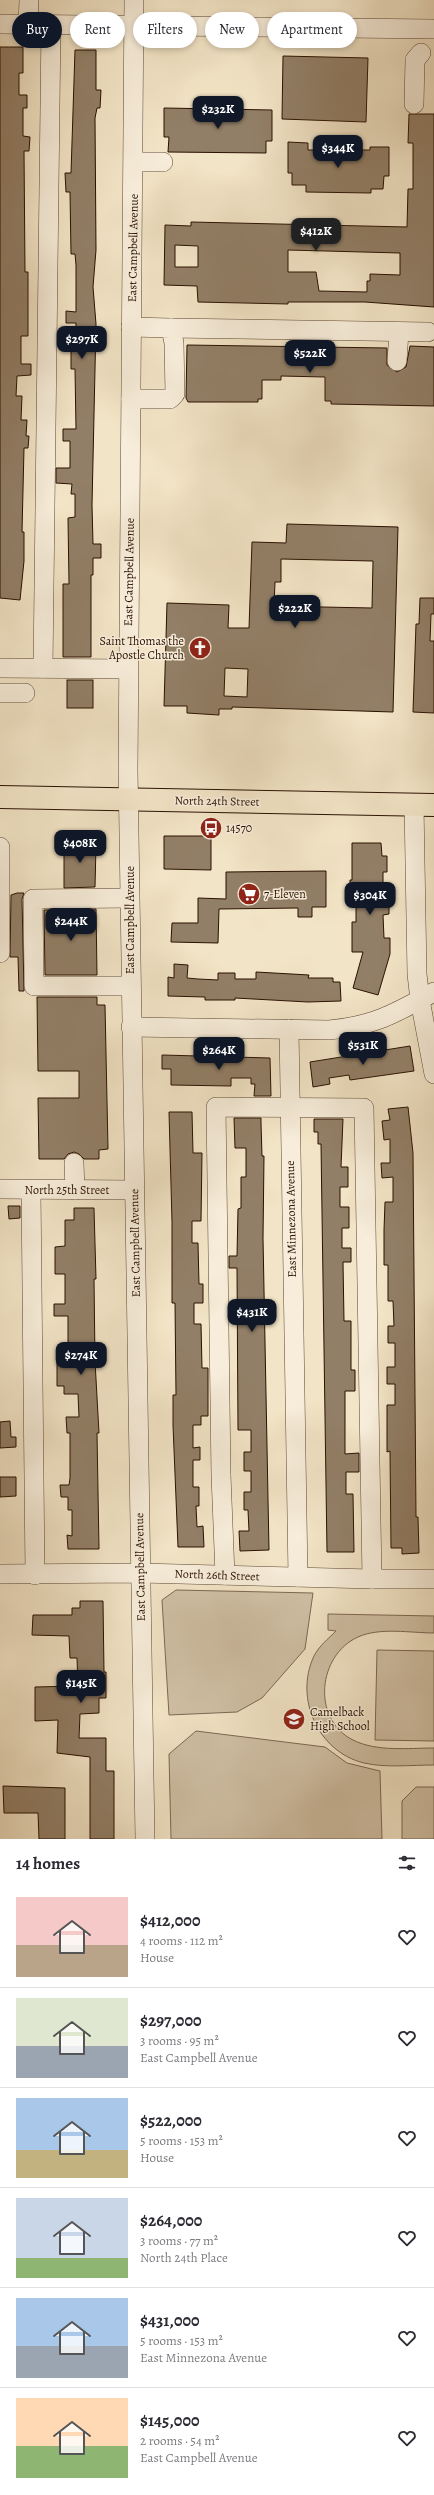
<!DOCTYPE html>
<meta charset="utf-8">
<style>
body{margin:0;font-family:Alegreya,serif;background:#f2f2f3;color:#2b2b33;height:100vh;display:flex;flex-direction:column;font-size:15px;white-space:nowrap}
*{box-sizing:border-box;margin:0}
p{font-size:13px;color:#7c7c81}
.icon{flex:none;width:22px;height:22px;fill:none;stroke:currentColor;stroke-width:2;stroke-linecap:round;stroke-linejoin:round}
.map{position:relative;height:1839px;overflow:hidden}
.details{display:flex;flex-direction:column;background:#fff;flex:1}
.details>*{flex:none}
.top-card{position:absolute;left:12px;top:12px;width:410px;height:36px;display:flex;gap:8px}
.price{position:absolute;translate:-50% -34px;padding:0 9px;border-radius:8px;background:#111827;color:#fff;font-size:13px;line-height:26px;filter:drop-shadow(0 1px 2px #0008)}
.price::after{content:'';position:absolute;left:50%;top:24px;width:12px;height:9px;margin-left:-6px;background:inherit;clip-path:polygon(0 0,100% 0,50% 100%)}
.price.current{background:#222;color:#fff}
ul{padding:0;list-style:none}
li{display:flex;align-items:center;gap:12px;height:100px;padding:0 16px}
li+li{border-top:1px solid #e1e1e2}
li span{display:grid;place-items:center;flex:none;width:112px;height:80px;border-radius:0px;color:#555}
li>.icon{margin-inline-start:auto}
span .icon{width:48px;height:48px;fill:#fffc;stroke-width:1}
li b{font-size:17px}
h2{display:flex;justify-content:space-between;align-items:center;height:48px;padding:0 16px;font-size:17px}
.pill{padding:0 14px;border-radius:18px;background:#fff;box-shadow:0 2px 6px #0003;font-size:14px;line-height:36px}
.pill.current{background:#111827;color:#fff}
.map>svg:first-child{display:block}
</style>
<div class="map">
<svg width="434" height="1839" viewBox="0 0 434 1839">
<rect width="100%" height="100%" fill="#f2e4c6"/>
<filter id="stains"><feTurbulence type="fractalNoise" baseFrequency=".005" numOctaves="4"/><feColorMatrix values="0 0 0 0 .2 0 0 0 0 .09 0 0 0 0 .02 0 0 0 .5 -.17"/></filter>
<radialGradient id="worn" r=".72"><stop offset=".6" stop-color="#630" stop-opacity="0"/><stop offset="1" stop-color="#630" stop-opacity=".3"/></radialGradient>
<!-- green -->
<g fill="#d0c0a5" stroke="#7d6853">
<polygon points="176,1590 313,1593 305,1649 262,1698 237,1712 169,1715 162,1600"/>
<path d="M328,1614l106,2v17c-23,0 -54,-6 -76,4 -40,18 -47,82 -5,103 24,12 55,8 81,8v17c-22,0 -49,3 -70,-2 -46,-11 -70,-65 -50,-107 5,-10 14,-17 22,-25l-8,-1z"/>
<polygon points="377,1650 434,1651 434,1741 375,1740"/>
<polygon points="196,1731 325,1747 347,1763 380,1771 382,1839 171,1839 169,1754"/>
<polygon points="416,1787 434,1787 434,1839 402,1839 402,1801"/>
</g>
<!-- building -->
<g fill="#927f67" stroke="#2a1101" fill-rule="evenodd">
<polygon points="0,47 23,47 23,73 19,73 19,95 27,95 27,108 23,108 23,136 30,137 29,151 24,151 25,272 28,272 28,336 21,336 21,364 31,364 31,375 17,376 16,396 22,396 21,420 27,420 26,436 29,436 28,448 24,448 22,532 24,532 24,561 20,600 0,598"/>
<polygon points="75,50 96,50 96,90 101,90 100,108 97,108 95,118 96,250 93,287 96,324 92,505 93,544 101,544 101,558 93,558 93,575 91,575 91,657 63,657 63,584 69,584 68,518 75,517 75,494 71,494 72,484 56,483 56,468 70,468 70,441 63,441 63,429 76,429 75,369 71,369 71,351 75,351 76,323 66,323 66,311 76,312 76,265 75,254 71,254 70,192 66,192 65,173 71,173"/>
<polygon points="283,56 368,58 366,122 282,119"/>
<polygon points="164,108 272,110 272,141 266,141 266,153 168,152 169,137 164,137"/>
<path d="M409,114h25v193l-69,-5h-77v2l-90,-2 -1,-16 -33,-1 1,-60 26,1v-4l216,5 1,-38h5v-46h-5zM175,245l23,1v21h-23zM288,250l112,3v22l-30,-1v7h-3v11l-48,-1 -3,-19h-28z"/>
<polygon points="288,142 308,143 308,150 370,150 370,147 389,147 389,176 384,176 383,189 371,189 371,193 306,192 306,185 292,185 292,173 288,173"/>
<polygon points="187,345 387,348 387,365 397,372 406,367 410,346 434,347 434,406 331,404 331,401 325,401 325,377 281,376 281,380 262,380 262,399 258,399 258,402 188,402 186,398"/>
<path d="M287,524l111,3 -5,185 -161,-5v2h-13v6l-32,-2v-7h-23l3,-103 62,2 -1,23h21l3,-86 34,1zM281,559l92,2 -1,47 -98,-2 1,-24h6zM225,668l23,1 -1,28 -23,-1z"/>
<polygon points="420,598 434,598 434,614 431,614 430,641 434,641 434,713 413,712 416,624 419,624"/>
<rect x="67" y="680" width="26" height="28"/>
<polygon points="164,836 211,836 211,870 164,869"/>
<polygon points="64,841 93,841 96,846 95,887 64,888"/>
<polygon points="352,843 381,843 382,856 387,856 387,872 383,872 383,902 389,902 389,914 383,915 384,938 390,938 390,954 378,995 353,988 363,952 352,952 352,922 356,922 356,896 350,896 350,880 352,880"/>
<polygon points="326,871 326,907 312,907 312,917 298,917 298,908 219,909 218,943 171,942 172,923 198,923 198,898 226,899 226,872"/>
<polygon points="17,893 24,893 22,899 24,991 19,991 18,957 10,957 11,895"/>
<polygon points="96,909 97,975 45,975 44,910"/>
<polygon points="174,964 188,965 187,978 198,979 218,980 218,973 235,973 235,979 256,979 256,972 309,975 308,978 333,978 333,982 340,982 341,1001 308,1002 235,998 235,1000 205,1000 205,997 168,996 168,977 174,978"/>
<polygon points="37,997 97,997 97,1005 105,1005 108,1149 99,1150 99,1159 84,1159 79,1154 74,1152 68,1154 64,1159 39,1159 38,1098 79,1098 79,1071 38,1071"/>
<polygon points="410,1046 414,1071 350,1080 349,1075 329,1078 330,1084 313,1087 310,1062"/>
<polygon points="162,1055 270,1058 271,1096 254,1096 255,1084 251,1084 251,1078 231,1078 231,1086 171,1085 171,1069 162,1069"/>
<polygon points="408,1107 413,1153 416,1517 418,1517 419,1553 402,1554 402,1548 391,1548 390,1451 387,1452 387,1405 395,1405 395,1384 387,1384 387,1367 395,1367 395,1343 388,1343 388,1326 394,1326 393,1301 388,1301 388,1265 384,1265 384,1230 385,1202 393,1202 393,1177 382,1178 381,1163 390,1163 390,1139 384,1140 382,1121 390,1120 388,1109"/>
<polygon points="169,1112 192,1112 193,1153 202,1153 201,1221 192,1221 192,1243 198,1243 199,1284 203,1284 203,1303 194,1303 194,1324 201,1324 202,1368 208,1368 208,1416 201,1416 201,1425 193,1425 193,1448 200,1447 200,1460 193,1460 193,1487 199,1487 199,1506 196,1506 197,1527 203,1526 204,1547 178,1547 173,1425 173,1395 176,1395 175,1303 172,1303 172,1222"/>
<polygon points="234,1118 261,1118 261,1123 262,1156 264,1156 263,1238 269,1550 240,1551 239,1531 249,1531 248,1510 244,1510 244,1492 251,1492 251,1471 244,1471 244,1452 251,1452 251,1430 238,1430 237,1268 229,1268 229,1256 237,1256 238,1209 241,1208 241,1177 246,1177 246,1148 235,1148"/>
<polygon points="314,1119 343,1119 341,1167 348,1167 348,1187 340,1187 340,1207 349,1207 349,1228 342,1228 342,1248 351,1248 351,1262 343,1262 344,1321 351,1321 351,1370 355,1370 355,1391 345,1391 345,1454 359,1453 359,1472 346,1472 346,1494 353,1494 354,1552 327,1552 321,1144 318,1144 318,1132 314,1132"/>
<polygon points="8,1206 20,1206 20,1218 9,1219"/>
<polygon points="74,1208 94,1208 96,1279 94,1279 95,1361 99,1433 97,1433 99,1549 68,1549 67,1535 72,1536 72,1510 68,1510 68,1497 61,1497 60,1485 69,1485 70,1478 70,1433 67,1433 66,1417 79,1417 78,1394 64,1394 64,1386 57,1386 57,1361 68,1361 68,1316 54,1316 54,1304 65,1304 65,1274 55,1274 55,1247 65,1246 65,1220 74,1220"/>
<polygon points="10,1421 11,1437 16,1437 16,1447 0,1448 0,1422"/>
<polygon points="0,1477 16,1477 16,1496 0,1497"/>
<polygon points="80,1601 103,1601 104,1672 106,1672 106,1698 99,1698 99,1713 80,1714 79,1738 106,1738 106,1771 114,1771 114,1839 90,1839 90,1757 57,1753 58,1720 35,1721 35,1687 78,1686 77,1658 70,1658 69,1636 32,1635 33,1615 72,1615 72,1608 80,1608"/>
<polygon points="3,1786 65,1788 65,1839 39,1839 38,1813 4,1813"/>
</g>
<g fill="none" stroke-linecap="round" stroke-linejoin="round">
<!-- minor casing -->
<g stroke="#5c4632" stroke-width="20">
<g id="minor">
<polyline points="134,0 128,770 145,1839"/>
<polyline points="0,24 434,29"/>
<polyline points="28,25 29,0"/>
<polyline points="414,104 415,60 421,53"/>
<polyline points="134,162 163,162"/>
<polyline points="171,328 428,332"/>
<polyline points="397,361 399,332"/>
<polyline points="131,399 170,399 175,394 174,343 171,328 131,327"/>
<polyline points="0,668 128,669"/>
<polyline points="43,668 51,25"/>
<polyline points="0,693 25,693"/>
<polyline points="414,805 417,974 420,1000 434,1074"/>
<polyline points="0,847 0,953"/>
<polyline points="129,898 33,899 34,986 130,986"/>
<path d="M131,1027l198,3c45,-4 67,-17 105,-38"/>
<polyline points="289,1029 298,1577"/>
<polyline points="74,1163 75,1190"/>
<polyline points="0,1189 134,1190"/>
<polyline points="31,1190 35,1575"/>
<polyline points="0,1574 141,1573 372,1579 434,1579"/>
<polyline points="225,1575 221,1475 216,1107 364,1108 372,1579"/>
</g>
</g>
<!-- major casing -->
<g stroke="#2a1101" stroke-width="24">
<polyline id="major" points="0,797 434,805"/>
</g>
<!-- minor -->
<use href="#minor" stroke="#f7edda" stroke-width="19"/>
<!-- major -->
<use href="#major" stroke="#f2e4c6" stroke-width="22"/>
</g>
<!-- icons -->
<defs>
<g id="church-disc" transform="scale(1.15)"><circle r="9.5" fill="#8f2418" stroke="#f7edda"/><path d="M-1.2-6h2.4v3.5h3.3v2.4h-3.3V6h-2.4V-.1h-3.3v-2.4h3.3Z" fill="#fff"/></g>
<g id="bus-disc" transform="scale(1.15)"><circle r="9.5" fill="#8f2418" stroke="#f7edda"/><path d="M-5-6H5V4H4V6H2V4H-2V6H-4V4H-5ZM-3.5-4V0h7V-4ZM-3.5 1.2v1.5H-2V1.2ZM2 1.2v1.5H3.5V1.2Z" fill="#fff"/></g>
<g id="supermarket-disc" transform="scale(1.15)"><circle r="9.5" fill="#8f2418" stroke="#f7edda"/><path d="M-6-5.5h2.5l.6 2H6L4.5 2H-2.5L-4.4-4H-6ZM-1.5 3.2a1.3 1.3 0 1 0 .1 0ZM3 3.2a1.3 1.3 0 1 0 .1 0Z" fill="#fff"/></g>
<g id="school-disc" transform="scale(1.15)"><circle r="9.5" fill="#8f2418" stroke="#f7edda"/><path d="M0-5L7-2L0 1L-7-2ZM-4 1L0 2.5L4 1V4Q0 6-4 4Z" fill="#fff"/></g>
</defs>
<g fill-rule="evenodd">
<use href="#church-disc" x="200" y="648"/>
<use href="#bus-disc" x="211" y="828"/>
<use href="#supermarket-disc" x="249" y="894"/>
<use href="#school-disc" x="294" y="1719"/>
</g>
<g text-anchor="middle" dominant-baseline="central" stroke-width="3" stroke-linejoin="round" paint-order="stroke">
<!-- street labels -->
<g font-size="12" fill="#2a1101" stroke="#f7edda">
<text transform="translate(133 248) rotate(-89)">East Campbell Avenue</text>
<text transform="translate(129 572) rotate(-89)">East Campbell Avenue</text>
<text transform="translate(217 801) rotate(1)">North 24th Street</text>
<text transform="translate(130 920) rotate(-90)">East Campbell Avenue</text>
<text x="67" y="1190">North 25th Street</text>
<text transform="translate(291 1219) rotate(-91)">East Minnezona Avenue</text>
<text transform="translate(135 1243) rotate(-91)">East Campbell Avenue</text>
<text transform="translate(140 1567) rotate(-91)">East Campbell Avenue</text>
<text transform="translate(217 1575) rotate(2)">North 26th Street</text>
</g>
<!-- poi labels -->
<g font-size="12" fill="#2a1101" stroke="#f7edda" text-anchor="start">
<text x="184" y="641" text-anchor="end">Saint Thomas the<tspan x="184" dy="14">Apostle Church</tspan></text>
<text x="226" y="828">14570</text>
<text x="264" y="894">7-Eleven</text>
<text x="310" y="1712">Camelback<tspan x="310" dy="14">High School</tspan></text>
</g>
</g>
<rect width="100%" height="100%" filter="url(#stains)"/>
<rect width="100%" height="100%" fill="url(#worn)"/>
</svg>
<b class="price" style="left:218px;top:130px">$232K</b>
<b class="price" style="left:338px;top:169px">$344K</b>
<b class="price current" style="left:316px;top:252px">$412K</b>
<b class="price" style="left:82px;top:360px">$297K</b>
<b class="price" style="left:310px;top:374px">$522K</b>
<b class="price" style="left:295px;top:629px">$222K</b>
<b class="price" style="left:80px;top:864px">$408K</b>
<b class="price" style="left:370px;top:916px">$304K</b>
<b class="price" style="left:71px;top:942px">$244K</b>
<b class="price" style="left:363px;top:1066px">$531K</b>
<b class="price" style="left:219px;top:1071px">$264K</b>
<b class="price" style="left:252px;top:1333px">$431K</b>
<b class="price" style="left:81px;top:1376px">$274K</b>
<b class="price" style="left:81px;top:1704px">$145K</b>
<div class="top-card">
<a class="pill current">Buy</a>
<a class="pill">Rent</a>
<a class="pill">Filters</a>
<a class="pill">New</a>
<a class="pill">Apartment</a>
</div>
</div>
<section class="details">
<h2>14 homes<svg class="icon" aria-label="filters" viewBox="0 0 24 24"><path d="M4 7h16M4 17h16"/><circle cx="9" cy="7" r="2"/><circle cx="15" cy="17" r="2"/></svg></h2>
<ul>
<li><span style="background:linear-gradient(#f6c9c9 60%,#b9a48a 0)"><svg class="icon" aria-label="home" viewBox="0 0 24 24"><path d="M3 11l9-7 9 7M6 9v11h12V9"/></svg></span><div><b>$412,000</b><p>4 rooms · 112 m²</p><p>House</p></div><svg class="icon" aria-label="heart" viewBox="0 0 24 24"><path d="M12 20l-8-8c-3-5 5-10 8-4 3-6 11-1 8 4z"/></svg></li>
<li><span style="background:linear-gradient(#dfe7d0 60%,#9aa5b1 0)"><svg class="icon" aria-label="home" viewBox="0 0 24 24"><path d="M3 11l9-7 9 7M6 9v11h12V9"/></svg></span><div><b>$297,000</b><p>3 rooms · 95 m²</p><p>East Campbell Avenue</p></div><svg class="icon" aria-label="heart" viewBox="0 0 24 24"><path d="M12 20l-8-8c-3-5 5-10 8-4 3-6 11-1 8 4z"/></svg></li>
<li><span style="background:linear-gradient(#a9c7e8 65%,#c2b280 0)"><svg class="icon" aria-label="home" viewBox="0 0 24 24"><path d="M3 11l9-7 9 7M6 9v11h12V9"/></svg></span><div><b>$522,000</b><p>5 rooms · 153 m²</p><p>House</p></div><svg class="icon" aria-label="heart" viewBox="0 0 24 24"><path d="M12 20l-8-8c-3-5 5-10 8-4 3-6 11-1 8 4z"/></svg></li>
<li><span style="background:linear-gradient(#c9d6e8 75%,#8fb573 0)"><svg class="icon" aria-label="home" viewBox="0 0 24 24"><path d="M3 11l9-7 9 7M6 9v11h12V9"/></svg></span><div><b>$264,000</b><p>3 rooms · 77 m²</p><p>North 24th Place</p></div><svg class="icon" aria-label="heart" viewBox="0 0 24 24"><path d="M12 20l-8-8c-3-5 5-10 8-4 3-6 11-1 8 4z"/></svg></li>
<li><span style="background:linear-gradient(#a9c7e8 60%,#9aa5b1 0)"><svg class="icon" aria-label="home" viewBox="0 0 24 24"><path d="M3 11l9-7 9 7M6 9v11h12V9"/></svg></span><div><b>$431,000</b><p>5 rooms · 153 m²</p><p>East Minnezona Avenue</p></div><svg class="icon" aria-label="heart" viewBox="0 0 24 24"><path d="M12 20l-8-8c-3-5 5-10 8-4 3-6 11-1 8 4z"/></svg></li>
<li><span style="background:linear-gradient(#ffd9b3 60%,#8fb573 0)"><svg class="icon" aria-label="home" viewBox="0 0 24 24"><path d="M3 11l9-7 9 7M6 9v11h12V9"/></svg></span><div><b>$145,000</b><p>2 rooms · 54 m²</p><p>East Campbell Avenue</p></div><svg class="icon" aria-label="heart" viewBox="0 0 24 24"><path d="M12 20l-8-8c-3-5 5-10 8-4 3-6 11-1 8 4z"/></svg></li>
</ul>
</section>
